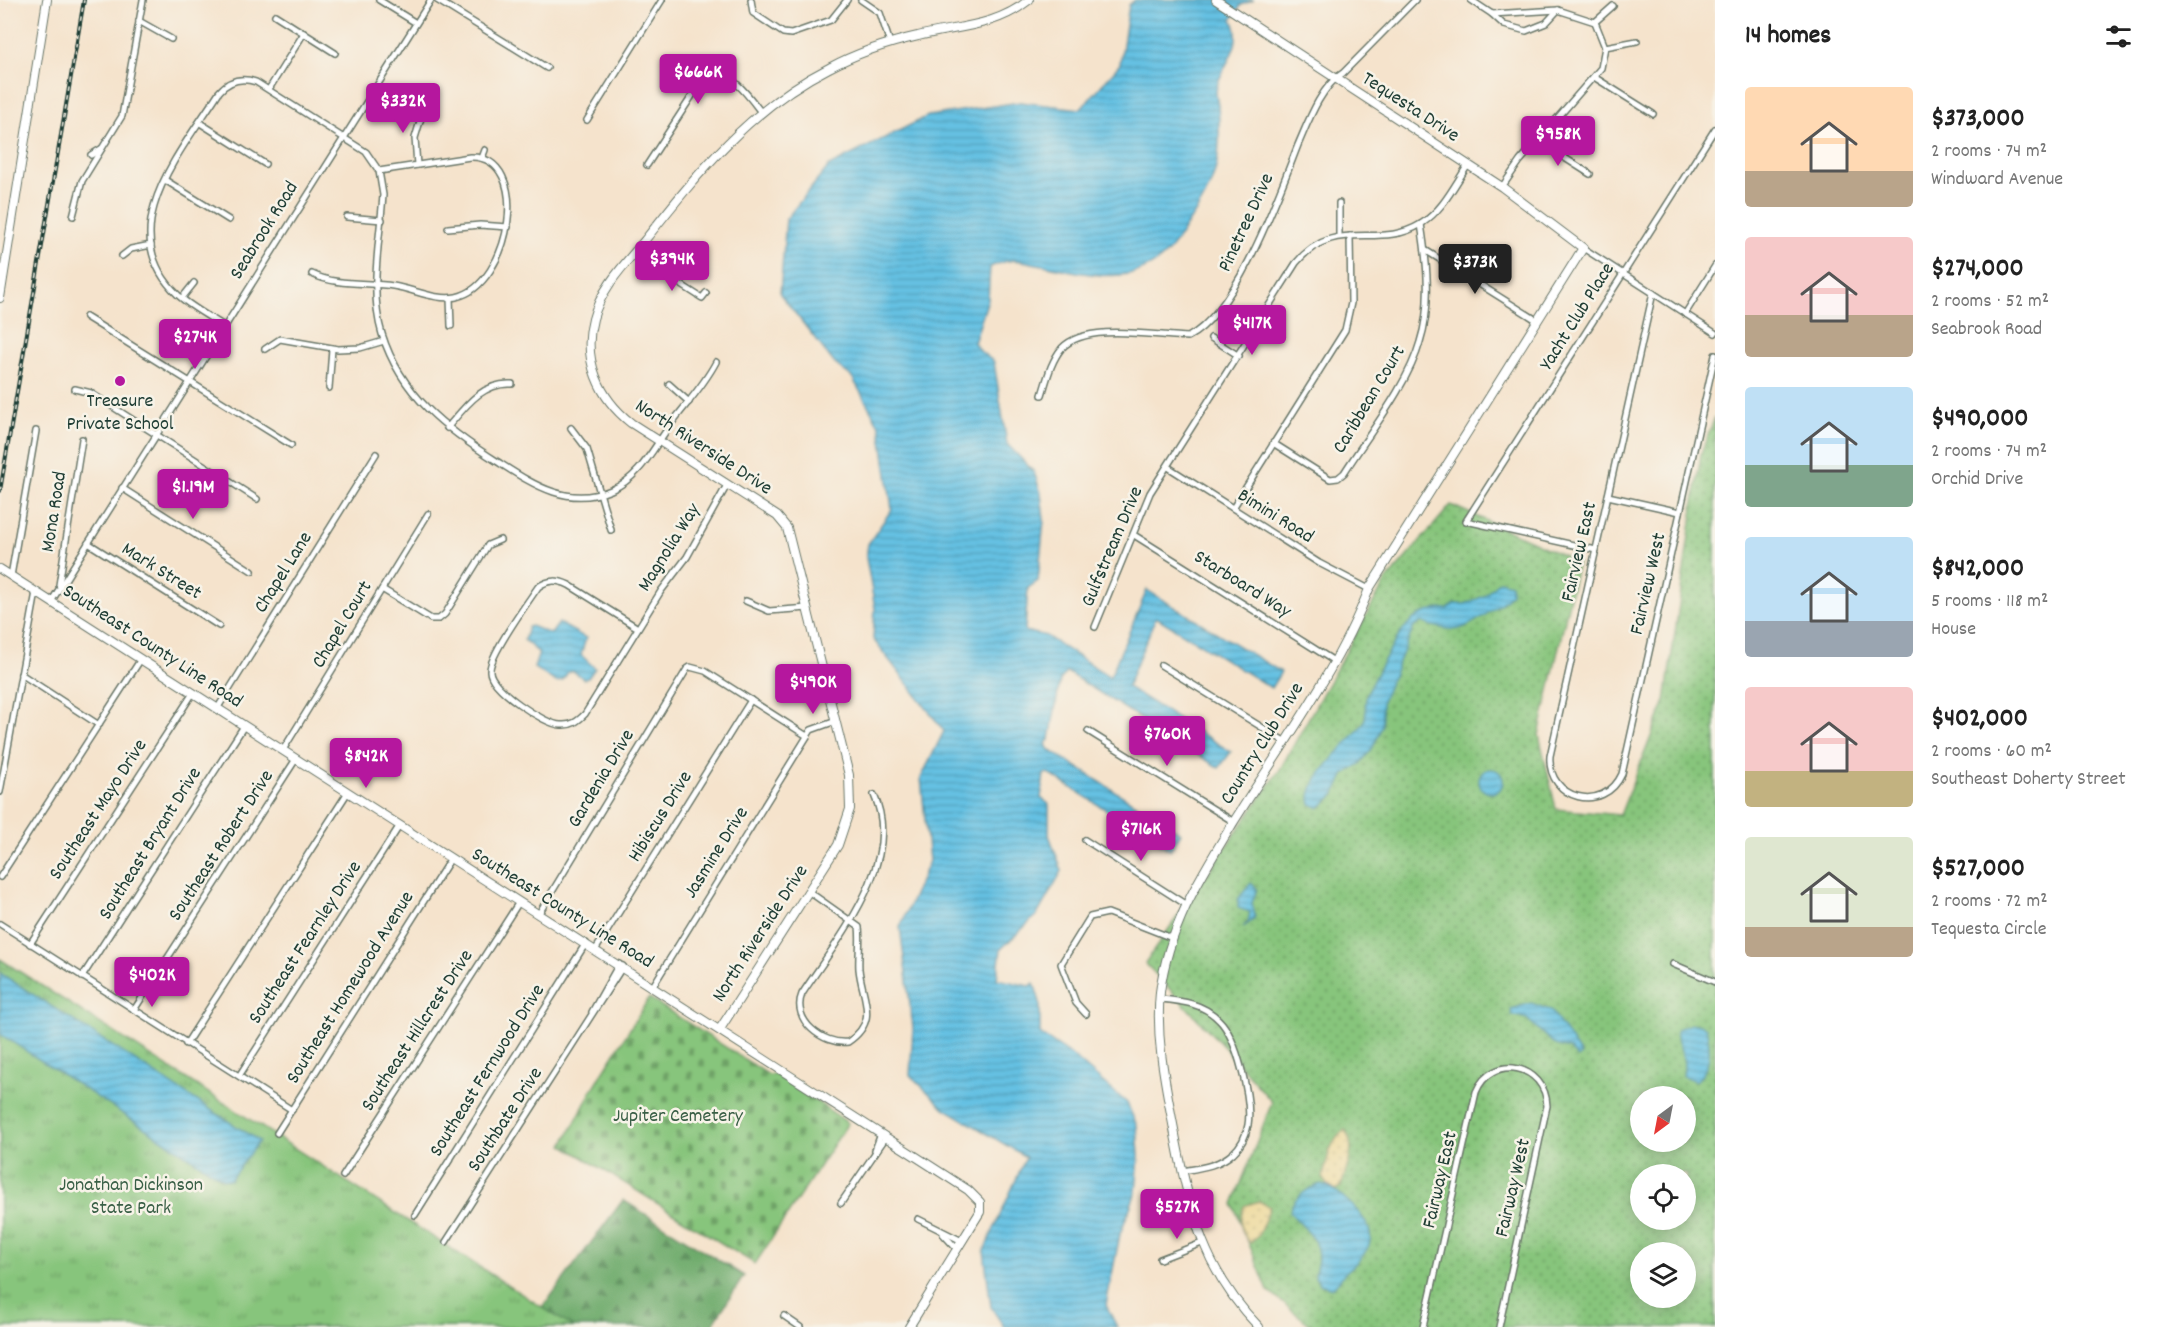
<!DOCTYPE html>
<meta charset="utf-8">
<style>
body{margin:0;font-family:Dekko,sans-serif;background:#f2f2f2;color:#222;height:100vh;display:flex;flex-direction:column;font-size:22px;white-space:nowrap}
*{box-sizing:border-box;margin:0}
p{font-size:20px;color:#767676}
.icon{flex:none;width:33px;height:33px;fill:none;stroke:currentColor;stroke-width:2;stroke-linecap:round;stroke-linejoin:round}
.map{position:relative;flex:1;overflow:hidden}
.sheet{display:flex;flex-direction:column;background:#fff;width:450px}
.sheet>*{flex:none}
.needle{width:39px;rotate:212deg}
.buttons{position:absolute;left:1630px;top:1086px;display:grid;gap:12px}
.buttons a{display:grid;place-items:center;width:66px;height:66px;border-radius:50%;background:#fff;box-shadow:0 3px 15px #0003;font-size:30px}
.price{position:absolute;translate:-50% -51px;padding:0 14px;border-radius:6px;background:#b5179e;color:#fff;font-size:20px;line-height:39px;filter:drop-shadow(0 2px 3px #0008)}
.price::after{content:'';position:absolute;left:50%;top:36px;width:18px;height:14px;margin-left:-9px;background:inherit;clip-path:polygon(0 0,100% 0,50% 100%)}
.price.on{background:#222;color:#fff}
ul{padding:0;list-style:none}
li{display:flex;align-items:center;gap:18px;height:150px;padding:0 30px}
li span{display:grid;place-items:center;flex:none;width:168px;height:120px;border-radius:6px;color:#555}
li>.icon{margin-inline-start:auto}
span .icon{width:72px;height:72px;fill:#fffc;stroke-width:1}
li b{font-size:26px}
h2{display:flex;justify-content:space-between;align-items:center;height:72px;padding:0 30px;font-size:26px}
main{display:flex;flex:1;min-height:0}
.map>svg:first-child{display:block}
</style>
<main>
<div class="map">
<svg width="1715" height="1327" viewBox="0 0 1715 1327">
<defs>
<pattern id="grass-dots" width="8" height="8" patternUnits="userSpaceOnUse" patternTransform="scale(1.5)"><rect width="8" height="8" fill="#87c57b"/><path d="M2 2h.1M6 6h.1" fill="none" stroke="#6ea166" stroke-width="1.8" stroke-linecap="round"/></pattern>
<pattern id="forest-firs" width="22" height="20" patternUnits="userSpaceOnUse" patternTransform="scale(1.5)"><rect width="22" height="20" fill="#6daa6b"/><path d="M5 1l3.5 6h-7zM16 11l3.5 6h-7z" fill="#598c59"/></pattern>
<pattern id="sand-dots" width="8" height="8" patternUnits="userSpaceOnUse" patternTransform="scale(1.5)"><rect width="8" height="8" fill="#eeda9e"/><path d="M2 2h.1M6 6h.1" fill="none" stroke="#ccbc89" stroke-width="1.8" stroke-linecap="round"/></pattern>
<pattern id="cemetery-stones" width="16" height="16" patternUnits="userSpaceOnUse" patternTransform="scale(1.5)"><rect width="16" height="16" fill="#87c57b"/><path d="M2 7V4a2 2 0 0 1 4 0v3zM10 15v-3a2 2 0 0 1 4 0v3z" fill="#6ea166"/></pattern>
<pattern id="park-tufts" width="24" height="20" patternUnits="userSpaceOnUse" patternTransform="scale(1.5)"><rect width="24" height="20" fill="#87c57b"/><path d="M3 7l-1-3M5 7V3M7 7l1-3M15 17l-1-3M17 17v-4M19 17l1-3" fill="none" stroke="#6ea166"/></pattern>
<pattern id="water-rules" width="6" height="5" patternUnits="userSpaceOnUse" patternTransform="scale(1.5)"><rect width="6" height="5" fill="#65c1e3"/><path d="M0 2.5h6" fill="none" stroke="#539eb9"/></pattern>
</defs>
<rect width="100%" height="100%" fill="#f7f3e8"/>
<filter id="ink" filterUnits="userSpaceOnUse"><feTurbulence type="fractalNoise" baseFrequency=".0167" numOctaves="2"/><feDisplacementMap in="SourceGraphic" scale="12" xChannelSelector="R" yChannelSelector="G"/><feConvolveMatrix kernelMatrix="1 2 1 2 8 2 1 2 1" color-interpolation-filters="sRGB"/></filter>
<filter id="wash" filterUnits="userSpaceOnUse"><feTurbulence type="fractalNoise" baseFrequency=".008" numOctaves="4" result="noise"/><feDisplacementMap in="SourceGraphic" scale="24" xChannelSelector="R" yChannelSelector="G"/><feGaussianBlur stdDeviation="1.35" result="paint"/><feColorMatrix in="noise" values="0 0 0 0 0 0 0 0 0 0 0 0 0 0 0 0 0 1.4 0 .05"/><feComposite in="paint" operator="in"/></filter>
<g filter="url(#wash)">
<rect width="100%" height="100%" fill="#f5e3cc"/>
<!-- grass -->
<path fill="url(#grass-dots)" stroke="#538158" stroke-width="1.5" fill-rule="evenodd" d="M1715,417v910h-402l-45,-36 -35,-87 39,-102 -48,-55 -79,-84 134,-192 106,-189 66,-77 127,57 -39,173 17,74 64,6 45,-114 36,-248zM1641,1096h45v46h-45zM1641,1174h45v46h-45zM1641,1252h45v46h-45z"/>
<!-- forest -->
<polygon fill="url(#forest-firs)" stroke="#467450" stroke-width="1.5" points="0,966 542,1308 623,1200 744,1276 711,1327 0,1327"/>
<!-- sand -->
<g fill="url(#sand-dots)" stroke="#868c69" stroke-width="1.5">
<path d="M1345,1130c13,18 1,38 -4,57l-5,3 -9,-5 -4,-7c3,-15 8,-42 22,-48z"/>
<path d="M1259,1201l11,6 -12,29 -8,7c-11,-12 -11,-22 -6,-37z"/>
</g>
<!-- cemetery -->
<polygon fill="url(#cemetery-stones)" stroke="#538158" stroke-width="1.5" points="649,998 769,1075 775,1073 848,1123 755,1264 563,1145 592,1090"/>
<!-- park -->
<polygon fill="url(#park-tufts)" stroke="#538158" stroke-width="1.5" points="0,959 573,1327 0,1327"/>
<!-- water -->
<g fill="url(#water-rules)" stroke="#427f8c" stroke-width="1.5">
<path d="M1135,0h119l-13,5 -9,14c15,28 -14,49 -16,72 0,5 1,10 2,14 4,49 1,76 -30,118 -7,10 -13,21 -21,30 -34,35 -82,21 -124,12 -24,-4 -30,-9 -53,2l-2,32 -14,44 7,9 13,10 13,82 27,28 7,21 3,27 -6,61 -10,7 -3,43 21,5 64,41 37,-87 134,82 -10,16 -115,-71 -29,70 104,65 -12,16 -152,-96 -7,8 -10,59 -4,4 2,6 133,84 -11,17 -122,-77 -4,1 -3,24 8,6v31l13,36 -25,44 -36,34 -4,30 33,7 4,-3 6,19v32l34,23 53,46 10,23 2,30 -3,36 -16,42 -14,71 11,22h-113l-13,-20 -7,-56 42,-94 -82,-49 -34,-33 3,-47 -13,-101 29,-66 -8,-83 23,-47 -71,-92 2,-31 -9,-50 2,-14 24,-35 -12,-82 -28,-50 -17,-13 -55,-70 6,-75 43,-53 99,-50 92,-14 61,7 39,-45 9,-59z"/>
<path d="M1499,581l12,3v10c-10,11 -38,31 -52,35 -6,2 -31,-3 -37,-7l-8,5 -32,74v25l-9,21 -13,17 -15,10 -11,21 -15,13 -8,-4c-9,-21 39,-62 51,-79 7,-10 1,-20 5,-31 5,-14 32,-62 43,-72 9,-9 26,-14 38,-13l6,-5h11l19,-8z"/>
<polygon points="559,623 586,638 581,655 595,668 588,678 584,679 573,671 568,672 562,681 556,682 534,668 539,653 524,640 528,627 531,626 551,634"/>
<circle cx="1491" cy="781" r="12"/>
<path d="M1251,883l6,6 -5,14c4,15 6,15 -9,24l5,-5 2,-10 -12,-4v-9z"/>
<polygon points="0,973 259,1141 230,1180 223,1179 0,1034"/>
<polygon points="1531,1003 1551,1010 1581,1055 1578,1058 1569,1049 1555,1045 1527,1019 1512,1015 1511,1009"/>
<path d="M1691,1024h9l6,4c5,19 6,40 -10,53l-13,-5c5,-23 -9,-32 -6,-47z"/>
<path d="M1321,1184c13,3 20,11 30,20 28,28 25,43 -4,67 -7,6 -8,13 -16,17l-11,-4 -5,-7c0,-7 3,-13 3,-20 -1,-22 -16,-30 -28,-45 0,-13 20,-25 31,-28z"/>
</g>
</g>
<g filter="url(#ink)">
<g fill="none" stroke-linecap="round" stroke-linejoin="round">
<!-- street casing -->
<g stroke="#6a7769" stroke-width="8">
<g id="street">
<polyline points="379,0 416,23"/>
<polyline points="437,0 547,68"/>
<polyline points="751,0 753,13 783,33 791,34 831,20 847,0"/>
<polyline points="861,0 880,13 890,43"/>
<polyline points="1471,0 1492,14 1558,10 1595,22 1613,6"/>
<polyline points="1492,14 1504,25 1526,31 1546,23 1558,10"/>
<polyline points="275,15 335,53"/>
<polyline points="139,21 171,39"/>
<polyline points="1605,47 1637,41"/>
<polyline points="1594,77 1653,114"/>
<polyline points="269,89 304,33"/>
<polyline points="587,120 662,0"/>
<polyline points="200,123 265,164"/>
<polyline points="1538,141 1590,174"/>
<polyline points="91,155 101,149"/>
<polyline points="482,158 485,150"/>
<polyline points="417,165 415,138 424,108"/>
<path d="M647,165l60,-92c22,-5 42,23 53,38"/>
<polyline points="165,180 229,220"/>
<polyline points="1502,187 1520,161 1601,68 1605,47 1595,22"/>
<polyline points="73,216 82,181 122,116 143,0"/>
<polyline points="347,217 382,220"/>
<polyline points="448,228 480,225 508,227"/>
<polyline points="1339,235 1339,203"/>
<polyline points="1583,248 1715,333"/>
<polyline points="1425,250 1538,321"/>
<polyline points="633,254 702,298 706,293"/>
<polyline points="122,256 131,249 151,245"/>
<path d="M312,274c24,12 55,8 81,12 20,3 43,15 63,11 55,-11 78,-142 14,-140l-91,14"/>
<path d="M1653,293l-103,463c-3,44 54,58 72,18l93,-419"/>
<polyline points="182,298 194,283"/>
<polyline points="450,298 451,326"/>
<polyline points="1685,314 1715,266"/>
<polyline points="86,317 291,445"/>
<path d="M224,326c-16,-10 -33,-19 -46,-31 -68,-65 4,-144 41,-203 10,-12 22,-15 37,-10l110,70 13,19 4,24c-3,45 -14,96 -1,139 19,61 65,96 116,128 36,23 70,46 113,28 30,-13 42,-42 60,-66 16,-21 33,-39 45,-62"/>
<polyline points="1211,338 1239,356"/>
<polyline points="265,349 280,339 338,349 360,348 384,341"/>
<polyline points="669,384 689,402"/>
<polyline points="329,388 332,349"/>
<polyline points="75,389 91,393 257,499"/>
<path d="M1042,395c5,-16 9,-34 20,-47 24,-26 92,-12 126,-11 49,-25 90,-141 110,-192 10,-23 23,-59 45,-72l72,-73"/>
<path d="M447,428c18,-21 35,-46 65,-44"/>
<polyline points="571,428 587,449 611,530"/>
<path d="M1273,443l57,36 8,-1 6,-5c24,-38 64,-88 76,-131 12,-37 7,-80 1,-118"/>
<polyline points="1168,467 1319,563 1369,589"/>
<polyline points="122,488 252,571"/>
<polyline points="1608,496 1680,512"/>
<polyline points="1233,508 1345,330 1351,303 1350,236"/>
<polyline points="1134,535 1334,661"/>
<polyline points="88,543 219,626"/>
<polyline points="1596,550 1466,521 1715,129"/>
<polyline points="11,576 36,431"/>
<polyline points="59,585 82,439"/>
<polyline points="382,589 431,619 439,619 445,614 488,545 500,540"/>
<polyline points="746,601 769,611 808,608"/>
<polyline points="51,602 431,0"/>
<path d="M1095,627l55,-134 146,-230c40,-48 81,-12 125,-39 22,-14 33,-38 47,-59"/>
<path d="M638,628l-69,-43c-11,-5 -20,-6 -31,2 -10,15 -49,68 -48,84 0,17 55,54 71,54 11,1 17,-4 24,-11l76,-123 26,-34 40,-72"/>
<polyline points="1161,665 1284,741"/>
<polyline points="21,674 99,725"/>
<polyline points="217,709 376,454"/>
<polyline points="1088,731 1234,822"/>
<polyline points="283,750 428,514"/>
<polyline points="0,792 36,592"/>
<polyline points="1085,840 1185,904"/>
<polyline points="0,877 141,659"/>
<path d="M808,891l51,36c2,14 -1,28 0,42 3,30 21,51 -11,73 -25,3 -57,-22 -46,-48 34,-53 103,-133 72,-199"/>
<polyline points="538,915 687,669 690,667 705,671 807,736"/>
<polyline points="0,924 292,1110"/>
<polyline points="30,944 193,693"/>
<polyline points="596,949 751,700"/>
<polyline points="1673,964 1715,982"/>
<polyline points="82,977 244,726"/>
<polyline points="653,986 811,730 836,721"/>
<path d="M1160,999c22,2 43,4 59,21 18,17 33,81 29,105 -2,11 -7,21 -15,28 -14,13 -33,15 -51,18"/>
<polyline points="134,1010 296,759"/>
<polyline points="592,1012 619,964"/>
<polyline points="1086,1014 1076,1003 1061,964 1090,917 1108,913 1172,938"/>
<polyline points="186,1044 348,792"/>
<polyline points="239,1076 400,825"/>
<polyline points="277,1133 451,858"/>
<polyline points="875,1150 881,1134"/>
<polyline points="343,1176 519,902"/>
<polyline points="841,1203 886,1137"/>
<polyline points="415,1215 586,943"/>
<polyline points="918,1219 962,1241"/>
<polyline points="943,1234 957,1249"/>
<polyline points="446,1242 623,966"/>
<polyline points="1160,1259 1202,1243"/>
<polyline points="784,1316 800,1327"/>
<path d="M1423,1327l53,-235c16,-39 70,-28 71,14l-48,221"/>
</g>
</g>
<!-- secondary casing -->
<g stroke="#6a7769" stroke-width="10">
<g id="secondary">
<path d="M1216,0l286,187 81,61 -214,341c-31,81 -90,160 -136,234 -33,54 -65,105 -73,169 -5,50 7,99 16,148 14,73 29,132 83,187"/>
<polyline points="0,298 47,0"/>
<polyline points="0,569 968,1190 980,1202 980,1212 909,1327"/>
<path d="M720,1029l118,-184 12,-36 -1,-34 -62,-247 -10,-12 -146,-93c-32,-25 -49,-64 -38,-104 8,-31 32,-55 52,-79 54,-68 105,-132 184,-172 28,-15 58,-25 89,-32 40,-10 78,-9 111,-36"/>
</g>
</g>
<!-- street -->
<use href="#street" stroke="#fff" stroke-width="5"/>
<!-- secondary -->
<use href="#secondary" stroke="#fff" stroke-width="8"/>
<!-- rail casing -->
<g stroke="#1f3d34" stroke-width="4">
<polyline id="rail" points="0,491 84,0"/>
</g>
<!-- rail -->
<use href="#rail" stroke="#f7f3e8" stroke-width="1.5" stroke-dasharray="4.5" stroke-linecap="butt"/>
</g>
</g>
<!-- markers -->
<circle fill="#b5179e" stroke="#f7f3e8" stroke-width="2" cx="120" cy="381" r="6"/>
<g text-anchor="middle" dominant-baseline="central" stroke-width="5" stroke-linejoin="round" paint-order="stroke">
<!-- street labels -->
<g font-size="20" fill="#1f3d34" stroke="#f7f3e8">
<text transform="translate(1410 108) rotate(33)">Tequesta Drive</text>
<text transform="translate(1247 223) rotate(-65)">Pinetree Drive</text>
<text transform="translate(265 231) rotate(-58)">Seabrook Road</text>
<text transform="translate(1578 317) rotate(-58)">Yacht Club Place</text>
<text transform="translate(1370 400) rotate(-59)">Caribbean Court</text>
<text transform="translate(703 448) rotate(33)">North Riverside Drive</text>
<text transform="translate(55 512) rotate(-81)">Mona Road</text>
<text transform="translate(1275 517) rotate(32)">Bimini Road</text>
<text transform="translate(1113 547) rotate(-67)">Gulfstream Drive</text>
<text transform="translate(670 548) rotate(-58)">Magnolia Way</text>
<text transform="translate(1580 552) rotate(-77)">Fairview East</text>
<text transform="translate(161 572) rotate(32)">Mark Street</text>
<text transform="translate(284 573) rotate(-58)">Chapel Lane</text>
<text transform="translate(1649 584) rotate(-77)">Fairview West</text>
<text transform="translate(1242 585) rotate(32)">Starboard Way</text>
<text transform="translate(343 625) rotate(-59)">Chapel Court</text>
<text transform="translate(152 647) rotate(33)">Southeast County Line Road</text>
<text transform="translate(1263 744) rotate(-58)">Country Club Drive</text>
<text transform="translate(602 779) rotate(-59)">Gardenia Drive</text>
<text transform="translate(99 810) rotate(-57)">Southeast Mayo Drive</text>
<text transform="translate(661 817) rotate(-58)">Hibiscus Drive</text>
<text transform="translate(151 844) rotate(-58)">Southeast Bryant Drive</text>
<text transform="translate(222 846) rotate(-57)">Southeast Robert Drive</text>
<text transform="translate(717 853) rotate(-58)">Jasmine Drive</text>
<text transform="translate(562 909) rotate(32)">Southeast County Line Road</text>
<text transform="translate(761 934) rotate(-57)">North Riverside Drive</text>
<text transform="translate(306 943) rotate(-57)">Southeast Fearnley Drive</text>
<text transform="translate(351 988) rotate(-58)">Southeast Homewood Avenue</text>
<text transform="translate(418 1031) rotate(-57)">Southeast Hillcrest Drive</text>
<text transform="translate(488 1071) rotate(-58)">Southeast Fernwood Drive</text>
<text transform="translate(506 1120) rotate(-57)">Southbate Drive</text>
<text transform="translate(1441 1180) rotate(-77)">Fairway East</text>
<text transform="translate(1514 1188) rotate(-77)">Fairway West</text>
</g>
<!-- poi labels -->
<g font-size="20" fill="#1f3d34" stroke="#f7f3e8">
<text x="120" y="402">Treasure<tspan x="120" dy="23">Private School</tspan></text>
</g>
<!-- park labels -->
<g font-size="20" fill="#395f46" stroke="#f7f3e8">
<text x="678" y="1117">Jupiter Cemetery</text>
<text x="131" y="1186">Jonathan Dickinson<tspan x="131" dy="23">State Park</tspan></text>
</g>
</g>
</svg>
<div class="buttons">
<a><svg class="needle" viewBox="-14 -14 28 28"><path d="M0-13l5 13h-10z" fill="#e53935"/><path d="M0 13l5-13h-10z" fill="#767676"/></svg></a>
<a><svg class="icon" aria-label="locate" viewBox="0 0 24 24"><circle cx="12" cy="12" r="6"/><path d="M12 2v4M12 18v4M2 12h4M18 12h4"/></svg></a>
<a><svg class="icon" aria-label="layers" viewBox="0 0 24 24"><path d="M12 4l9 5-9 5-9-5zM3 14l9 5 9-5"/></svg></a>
</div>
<b class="price" style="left:698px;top:105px">$666K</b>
<b class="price" style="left:403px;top:134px">$332K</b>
<b class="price" style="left:1558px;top:167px">$958K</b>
<b class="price" style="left:672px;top:292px">$394K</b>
<b class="price on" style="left:1475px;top:295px">$373K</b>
<b class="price" style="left:1252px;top:356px">$417K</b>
<b class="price" style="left:195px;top:370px">$274K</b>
<b class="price" style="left:193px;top:520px">$1.19M</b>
<b class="price" style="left:813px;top:715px">$490K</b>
<b class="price" style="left:1167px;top:767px">$760K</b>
<b class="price" style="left:366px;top:789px">$842K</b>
<b class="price" style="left:1141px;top:862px">$716K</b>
<b class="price" style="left:152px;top:1008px">$402K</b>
<b class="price" style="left:1177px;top:1240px">$527K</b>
</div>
<section class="sheet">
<h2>14 homes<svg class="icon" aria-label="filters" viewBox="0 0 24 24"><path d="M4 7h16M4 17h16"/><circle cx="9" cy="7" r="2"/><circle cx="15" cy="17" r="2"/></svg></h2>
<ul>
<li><span style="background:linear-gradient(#ffd9b3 70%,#b9a48a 0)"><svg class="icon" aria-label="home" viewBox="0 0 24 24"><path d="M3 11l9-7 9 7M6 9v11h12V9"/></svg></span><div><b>$373,000</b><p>2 rooms · 74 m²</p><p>Windward Avenue</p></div></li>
<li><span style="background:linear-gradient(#f6c9c9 65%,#b9a48a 0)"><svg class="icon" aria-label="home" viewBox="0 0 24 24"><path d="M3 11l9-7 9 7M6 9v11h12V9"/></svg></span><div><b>$274,000</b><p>2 rooms · 52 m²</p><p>Seabrook Road</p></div></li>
<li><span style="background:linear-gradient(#bfe0f5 65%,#7fa58c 0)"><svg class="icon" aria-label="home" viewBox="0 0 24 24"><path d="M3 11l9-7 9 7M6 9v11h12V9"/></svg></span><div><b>$490,000</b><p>2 rooms · 74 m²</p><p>Orchid Drive</p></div></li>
<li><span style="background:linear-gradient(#bfe0f5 70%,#9aa5b1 0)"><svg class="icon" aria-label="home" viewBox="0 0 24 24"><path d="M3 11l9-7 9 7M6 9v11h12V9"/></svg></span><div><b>$842,000</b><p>5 rooms · 118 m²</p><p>House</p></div></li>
<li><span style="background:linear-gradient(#f6c9c9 70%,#c2b280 0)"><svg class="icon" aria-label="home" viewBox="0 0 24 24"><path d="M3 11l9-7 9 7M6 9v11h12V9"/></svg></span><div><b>$402,000</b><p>2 rooms · 60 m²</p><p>Southeast Doherty Street</p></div></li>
<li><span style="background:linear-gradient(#dfe7d0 75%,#b9a48a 0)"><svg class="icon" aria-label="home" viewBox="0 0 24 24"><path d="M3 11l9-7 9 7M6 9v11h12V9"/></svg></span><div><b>$527,000</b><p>2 rooms · 72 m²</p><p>Tequesta Circle</p></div></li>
</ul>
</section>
</main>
